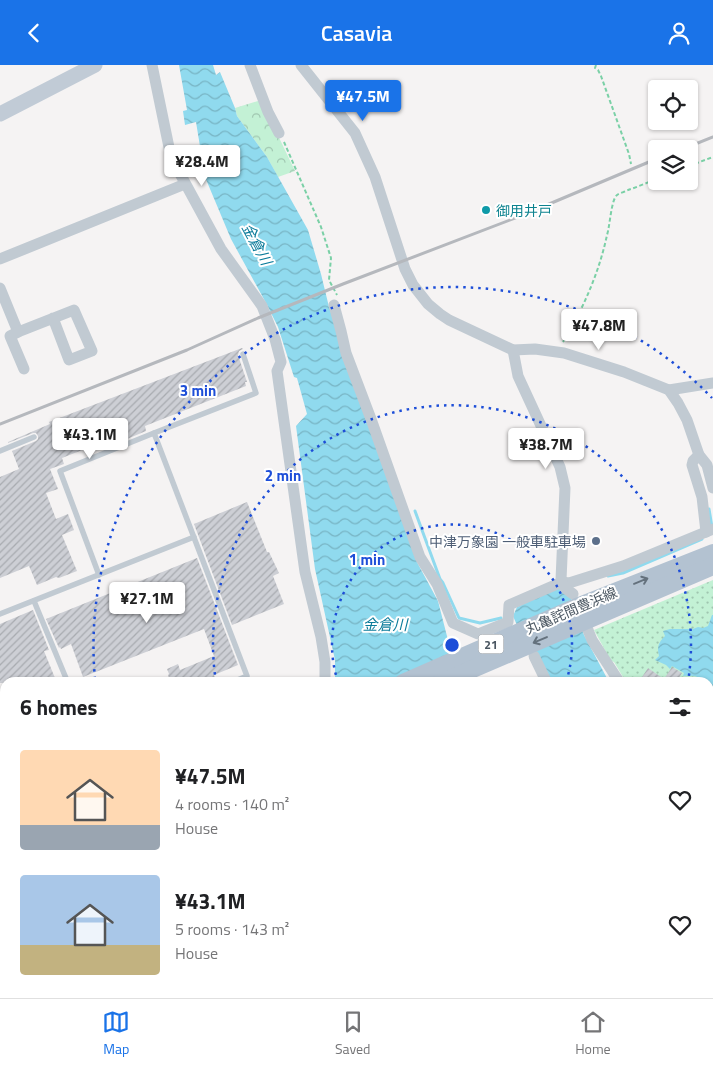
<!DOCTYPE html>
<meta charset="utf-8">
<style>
body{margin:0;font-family:"Titillium Web","Noto Sans JP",sans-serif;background:#f6f6f6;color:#202124;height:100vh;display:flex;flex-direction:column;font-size:19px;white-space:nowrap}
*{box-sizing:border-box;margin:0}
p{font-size:16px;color:#757577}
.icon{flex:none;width:28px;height:28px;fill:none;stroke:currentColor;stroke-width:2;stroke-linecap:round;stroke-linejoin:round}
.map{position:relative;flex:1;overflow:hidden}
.sheet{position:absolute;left:0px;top:612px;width:714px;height:321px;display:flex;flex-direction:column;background:#fff;border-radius:15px 15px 0 0;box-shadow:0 1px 4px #0004}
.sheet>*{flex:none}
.buttons{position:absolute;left:648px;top:15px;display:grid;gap:10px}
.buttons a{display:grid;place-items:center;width:50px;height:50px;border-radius:5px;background:#fff;box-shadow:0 1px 4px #0004;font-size:25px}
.price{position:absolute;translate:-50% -42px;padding:0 11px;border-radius:5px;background:#fff;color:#222;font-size:16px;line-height:32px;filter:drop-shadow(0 1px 2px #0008)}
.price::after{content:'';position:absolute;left:50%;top:30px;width:15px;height:11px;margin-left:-8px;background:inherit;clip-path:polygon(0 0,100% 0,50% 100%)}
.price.on{background:#1a73e8;color:#fff}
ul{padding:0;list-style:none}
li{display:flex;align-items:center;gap:15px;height:125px;padding:0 20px}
li span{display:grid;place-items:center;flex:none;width:140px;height:100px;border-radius:5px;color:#555}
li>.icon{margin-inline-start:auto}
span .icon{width:60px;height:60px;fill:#fffc;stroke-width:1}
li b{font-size:21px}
h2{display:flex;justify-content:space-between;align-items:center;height:60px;padding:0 20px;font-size:21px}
header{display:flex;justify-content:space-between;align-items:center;height:65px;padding:0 20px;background:#1a73e8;color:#fff;font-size:22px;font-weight:600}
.tab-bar{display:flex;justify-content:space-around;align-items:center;height:70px;border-top:1px solid #e0e0e0;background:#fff;font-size:14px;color:#757577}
.tab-bar a{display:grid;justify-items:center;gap:2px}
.tab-bar .on{color:#1a73e8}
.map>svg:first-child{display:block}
</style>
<header><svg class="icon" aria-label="back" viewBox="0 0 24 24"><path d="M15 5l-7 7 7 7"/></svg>Casavia<svg class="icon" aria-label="person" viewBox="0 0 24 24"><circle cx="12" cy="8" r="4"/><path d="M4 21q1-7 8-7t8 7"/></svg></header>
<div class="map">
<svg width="713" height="933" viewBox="0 0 713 933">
<defs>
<pattern id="park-crowns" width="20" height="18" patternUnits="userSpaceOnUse" patternTransform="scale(1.25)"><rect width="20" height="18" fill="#c3f1d5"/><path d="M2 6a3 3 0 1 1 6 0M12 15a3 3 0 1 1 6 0" fill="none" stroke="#a0c6b0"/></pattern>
<pattern id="garden-dots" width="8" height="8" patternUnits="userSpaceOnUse" patternTransform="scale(1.25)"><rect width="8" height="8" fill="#c3f1d5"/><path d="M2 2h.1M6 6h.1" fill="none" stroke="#a0c6b0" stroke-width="1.8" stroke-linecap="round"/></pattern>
<pattern id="water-waves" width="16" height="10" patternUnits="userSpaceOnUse" patternTransform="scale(1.25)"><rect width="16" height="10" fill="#90daee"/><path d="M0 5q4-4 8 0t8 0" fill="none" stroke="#78b4c4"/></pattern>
<pattern id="building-hatch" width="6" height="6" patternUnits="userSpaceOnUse" patternTransform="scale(1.25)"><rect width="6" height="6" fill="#cdcfd5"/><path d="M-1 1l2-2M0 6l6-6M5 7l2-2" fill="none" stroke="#a8abb0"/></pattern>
</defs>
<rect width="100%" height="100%" fill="#f5f3f3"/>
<!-- grass -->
<polygon fill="#c3f1d5" points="713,742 713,914 709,915 709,743"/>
<!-- park -->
<polygon fill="url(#park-crowns)" points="261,35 295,106 278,112 267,92 237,51 235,43"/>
<!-- garden -->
<polygon fill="url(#garden-dots)" points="713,515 713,721 709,720 709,618 626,617 614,597 611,596 594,565"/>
<!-- water -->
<g fill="url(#water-waves)">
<polygon points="179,0 213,0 216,10 220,7 235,43 237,51 267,92 308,165 321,209 329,242 418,499 438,536 449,579 469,617 335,617 335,595 315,504 296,361 307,349 297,313 294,312 278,262 266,238 231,174 205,112 196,57 185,60 183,46 187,45"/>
<polygon points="560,521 571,533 584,570 609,617 550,617 516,558 513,551 517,542"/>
<path d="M712,550h1v72c-8,-9 -19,-13 -30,-11l1,-3 -12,-7 -2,3 -4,-4 -11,-5 4,-4c-2,-9 -1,-13 6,-20l-2,-5 7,-2h23l5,-2 5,1 5,-2z"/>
<polygon points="354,929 661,929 665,933 356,933"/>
</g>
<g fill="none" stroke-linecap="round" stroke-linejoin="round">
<!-- stream -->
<g stroke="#90daee" stroke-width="3">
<polyline points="709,444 712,462"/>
<polyline points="415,446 440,514 443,518 459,553 480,558 501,553"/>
<polyline points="608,511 623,508 702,474"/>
</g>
</g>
<!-- building -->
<g fill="url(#building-hatch)">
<polygon points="242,283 243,284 239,286 238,290 247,317 245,317 246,321 145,361 146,366 127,374 125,368 62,393 64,399 50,404 58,424 46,428 56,454 68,449 74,465 62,470 77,506 59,513 56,512 37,520 29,501 0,513 0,412 19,404 12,386 36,376 38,374 38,371 36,368 33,368 8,378 8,377 50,359 49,357"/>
<polygon points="247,437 267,487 269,487 279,508 273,511 284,539 232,560 194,459"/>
<polygon points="197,493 238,600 214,610 217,618 171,618 168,610 169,609 167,604 178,599 180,605 214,591 204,564 83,612 71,579 61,584 60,582 59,583 46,554"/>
<polygon points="33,545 49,585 44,586 57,618 0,618 0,559"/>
<polygon points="672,602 682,608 676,618 638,618 648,603 664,614"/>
</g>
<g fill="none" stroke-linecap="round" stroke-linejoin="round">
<!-- path -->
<g stroke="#7ad0a6" stroke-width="2" stroke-dasharray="4 2.5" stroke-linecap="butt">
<polyline points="596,0 595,3 598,5 601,11 629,89 631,99"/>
<polyline points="284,77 321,162 331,193 329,215 337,230"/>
<polyline points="689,101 713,92"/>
<path d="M563,277c20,-33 36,-69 44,-107 3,-9 4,-35 10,-40 2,-2 8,-3 11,-5 9,-3 19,-7 28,-11"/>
</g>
<!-- lane -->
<g stroke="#c1cad2" stroke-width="5.5">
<polyline points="154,368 256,328 243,289"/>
<polyline points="0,386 34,372"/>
<polyline points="99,510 60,406 154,368 247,611 230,618"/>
<polyline points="34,536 68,618"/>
<polyline points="0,549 194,472"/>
<polyline points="105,929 107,933"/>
<polyline points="193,929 194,933"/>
<polyline points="668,929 672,933"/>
</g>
<!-- street -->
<g stroke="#c1cad2" stroke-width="11">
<polyline points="152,0 171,92 221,184 262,241 275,274 281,297 277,306 305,507 321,572 325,597 325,618"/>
<polyline points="250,0 268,47 279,68"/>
<polyline points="301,0 355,68 375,112 405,204 413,220 428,239 440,249 449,255 513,285 535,284 564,288 624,307 669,325 678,338 687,355 699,390 707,400 713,423"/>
<polyline points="0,194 185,119"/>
<polyline points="0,223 18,267"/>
<polyline points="334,240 341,266 346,288 371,354 420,492 437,519 453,558 478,569 508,557 509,540 562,517 569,518 623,501 713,464"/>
<polyline points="513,285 518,311 560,402 565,423 561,515 565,523 573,529"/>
<polyline points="24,304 10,271 18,267 74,245 92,286 69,295 53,253"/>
<polyline points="669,325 713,318"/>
<polyline points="699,390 693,396 692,400 702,432 706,467"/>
<polyline points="584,555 592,575 620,618"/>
<polyline points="534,591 547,618"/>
<polyline points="348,929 349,933"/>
</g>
<!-- secondary -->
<polyline stroke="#c1cbd6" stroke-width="15" points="0,49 95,0"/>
<!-- primary -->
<g stroke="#b3c2d1" stroke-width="18">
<polyline points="403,618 579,541 713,488"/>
<polyline points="440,618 713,501"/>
<polyline points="0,792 5,790"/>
<polyline points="0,807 5,805"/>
</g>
<!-- rail -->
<g stroke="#b5b8bd" stroke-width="3">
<polyline points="683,84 713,72"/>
<polyline points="0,359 187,285 258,253 343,219 523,150 656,94"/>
</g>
</g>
<!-- one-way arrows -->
<defs><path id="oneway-shaft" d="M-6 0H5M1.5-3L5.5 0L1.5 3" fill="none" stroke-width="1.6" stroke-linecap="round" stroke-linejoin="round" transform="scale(1.25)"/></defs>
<g stroke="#64717d">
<use href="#oneway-shaft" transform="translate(641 516) rotate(-22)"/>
<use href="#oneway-shaft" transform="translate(540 575) rotate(157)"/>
</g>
<!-- distance rings -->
<g fill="none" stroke="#1d4ed8" stroke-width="2.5" stroke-dasharray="2.5 5">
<path d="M338 617A120 120 0 1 1 566 617"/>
<path d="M216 617A239 239 0 1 1 688 617"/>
<path d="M536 929A359 359 0 0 1 517 933M387 933A359 359 0 0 1 368 929M95 614A359 359 0 0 1 712 333"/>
</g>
<!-- markers -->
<circle fill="#0f9aa8" stroke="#fff" stroke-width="2" cx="486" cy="145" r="5"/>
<circle fill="#5c6f8a" stroke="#fff" stroke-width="2" cx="596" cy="476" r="5"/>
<g text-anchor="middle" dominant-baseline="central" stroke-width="4" stroke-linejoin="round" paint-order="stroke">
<!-- shield labels -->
<rect fill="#fff" stroke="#808990" stroke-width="1" x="478.5" y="569.5" width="25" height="19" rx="4"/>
<g font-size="12" font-weight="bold" fill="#4a5661">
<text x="491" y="579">21</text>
</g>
<!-- culture labels -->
<g font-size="14" fill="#0d838f" stroke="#fff" text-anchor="start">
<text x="496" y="145">御用井戸</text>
</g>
<!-- service labels -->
<g font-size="14" fill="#4e5e75" stroke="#fff" text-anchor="end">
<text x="586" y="476">中津万象園 一般車駐車場</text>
</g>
<!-- street labels -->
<g font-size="14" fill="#4a5661" stroke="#fff">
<text transform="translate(571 545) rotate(-23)">丸亀詫間豊浜線</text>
</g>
<!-- water labels -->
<g font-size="15" font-style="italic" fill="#0c7c9b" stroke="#fff">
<text transform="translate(257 179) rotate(62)">金倉川</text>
<text x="385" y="559">金倉川</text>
</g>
</g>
<circle cx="452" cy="580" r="8" fill="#1d4ed8" stroke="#fff" stroke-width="2.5"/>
<g font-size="15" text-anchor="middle" font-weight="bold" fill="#1d4ed8" stroke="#fff" stroke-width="4" stroke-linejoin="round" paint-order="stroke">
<text x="198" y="331">3 min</text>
<text x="283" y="416">2 min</text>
<text x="367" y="500">1 min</text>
</g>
</svg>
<div class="buttons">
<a><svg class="icon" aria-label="locate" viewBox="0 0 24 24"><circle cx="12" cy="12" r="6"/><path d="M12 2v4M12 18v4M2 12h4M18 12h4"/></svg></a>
<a><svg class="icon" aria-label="layers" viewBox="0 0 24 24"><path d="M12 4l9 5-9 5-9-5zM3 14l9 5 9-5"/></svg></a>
</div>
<b class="price on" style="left:363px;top:57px">¥47.5M</b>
<b class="price" style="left:202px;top:122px">¥28.4M</b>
<b class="price" style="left:599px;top:286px">¥47.8M</b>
<b class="price" style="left:90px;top:395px">¥43.1M</b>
<b class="price" style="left:546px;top:405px">¥38.7M</b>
<b class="price" style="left:147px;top:559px">¥27.1M</b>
<section class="sheet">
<h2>6 homes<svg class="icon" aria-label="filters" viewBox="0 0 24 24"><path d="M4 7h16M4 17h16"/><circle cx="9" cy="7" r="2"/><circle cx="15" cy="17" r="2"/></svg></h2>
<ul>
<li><span style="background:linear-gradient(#ffd9b3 75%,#9aa5b1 0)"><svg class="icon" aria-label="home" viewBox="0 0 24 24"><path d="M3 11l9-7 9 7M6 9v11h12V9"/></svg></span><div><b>¥47.5M</b><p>4 rooms · 140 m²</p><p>House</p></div><svg class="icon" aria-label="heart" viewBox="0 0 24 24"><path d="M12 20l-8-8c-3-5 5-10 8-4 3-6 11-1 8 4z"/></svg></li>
<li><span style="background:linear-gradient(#a9c7e8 70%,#c2b280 0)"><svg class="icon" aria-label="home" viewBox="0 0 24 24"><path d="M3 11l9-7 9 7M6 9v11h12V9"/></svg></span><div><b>¥43.1M</b><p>5 rooms · 143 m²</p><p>House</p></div><svg class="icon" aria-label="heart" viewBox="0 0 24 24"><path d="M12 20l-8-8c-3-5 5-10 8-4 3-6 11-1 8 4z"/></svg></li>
</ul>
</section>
</div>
<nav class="tab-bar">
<a class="on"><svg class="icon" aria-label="map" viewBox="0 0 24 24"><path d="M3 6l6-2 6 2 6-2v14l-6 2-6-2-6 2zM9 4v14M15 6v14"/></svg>Map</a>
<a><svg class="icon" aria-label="saved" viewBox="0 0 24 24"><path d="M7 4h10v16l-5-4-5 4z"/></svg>Saved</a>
<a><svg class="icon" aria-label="home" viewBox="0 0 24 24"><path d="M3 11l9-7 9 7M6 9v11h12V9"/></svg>Home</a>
</nav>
